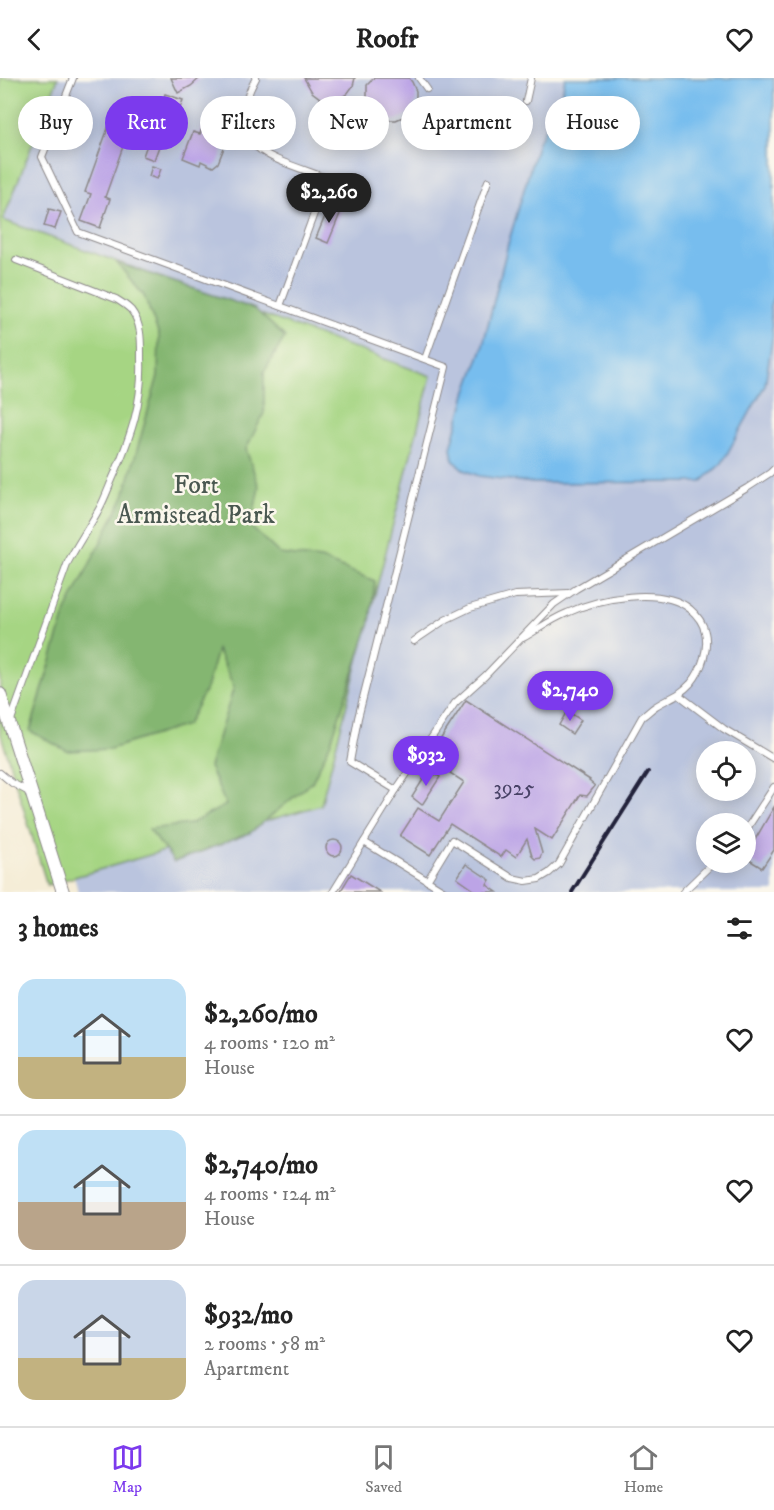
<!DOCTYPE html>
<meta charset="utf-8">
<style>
body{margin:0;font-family:"IM FELL DW Pica",serif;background:#f6f6f6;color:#222;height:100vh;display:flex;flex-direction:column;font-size:22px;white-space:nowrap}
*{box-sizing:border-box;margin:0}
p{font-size:20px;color:#767676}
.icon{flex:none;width:33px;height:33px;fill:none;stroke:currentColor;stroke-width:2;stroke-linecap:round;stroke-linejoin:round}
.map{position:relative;height:814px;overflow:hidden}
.sheet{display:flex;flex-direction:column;background:#fff;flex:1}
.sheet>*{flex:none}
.hud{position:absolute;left:18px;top:18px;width:738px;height:54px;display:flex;gap:12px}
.buttons{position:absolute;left:696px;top:663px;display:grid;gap:12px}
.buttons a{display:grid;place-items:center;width:60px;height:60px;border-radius:50%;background:#fff;box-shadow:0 3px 15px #0003;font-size:30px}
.price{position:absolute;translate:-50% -51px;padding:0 14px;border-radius:21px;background:#7c3aed;color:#fff;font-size:20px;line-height:39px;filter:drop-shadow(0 2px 3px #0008)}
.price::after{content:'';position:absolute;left:50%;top:36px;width:18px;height:14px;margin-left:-9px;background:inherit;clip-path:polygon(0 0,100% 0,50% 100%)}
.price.current{background:#222;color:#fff}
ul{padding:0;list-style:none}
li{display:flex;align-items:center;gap:18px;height:150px;padding:0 18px}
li+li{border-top:2px solid #e0e0e0}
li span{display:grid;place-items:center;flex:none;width:168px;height:120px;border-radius:18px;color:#555}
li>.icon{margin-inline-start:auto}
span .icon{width:72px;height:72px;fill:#fffc;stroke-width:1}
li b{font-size:26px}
h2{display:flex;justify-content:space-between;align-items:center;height:72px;padding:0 18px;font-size:26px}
.chip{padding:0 21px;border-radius:27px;background:#fff;box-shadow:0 3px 15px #0003;font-size:21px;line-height:54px}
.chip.current{background:#7c3aed;color:#fff}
header{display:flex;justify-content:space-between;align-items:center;height:78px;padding:0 18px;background:#fff;font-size:27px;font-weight:700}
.dock{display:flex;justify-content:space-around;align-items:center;height:84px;border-top:2px solid #e0e0e0;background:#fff;font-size:16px;color:#767676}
.dock a{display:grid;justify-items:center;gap:3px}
.dock .current{color:#7c3aed}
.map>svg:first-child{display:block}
</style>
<header><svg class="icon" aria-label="back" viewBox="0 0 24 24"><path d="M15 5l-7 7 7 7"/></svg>Roofr<svg class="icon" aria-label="heart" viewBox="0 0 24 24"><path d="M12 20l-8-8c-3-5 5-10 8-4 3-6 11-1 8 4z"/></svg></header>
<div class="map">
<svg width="774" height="814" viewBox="0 0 774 814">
<rect width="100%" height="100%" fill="#fbf7ec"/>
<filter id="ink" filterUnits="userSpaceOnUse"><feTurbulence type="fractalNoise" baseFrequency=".0167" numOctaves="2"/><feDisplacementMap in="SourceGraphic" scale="12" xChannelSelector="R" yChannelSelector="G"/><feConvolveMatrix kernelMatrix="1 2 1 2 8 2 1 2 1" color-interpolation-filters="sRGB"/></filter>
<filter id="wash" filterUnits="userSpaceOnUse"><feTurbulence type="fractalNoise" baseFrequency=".008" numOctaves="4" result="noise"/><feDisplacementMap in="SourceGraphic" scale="24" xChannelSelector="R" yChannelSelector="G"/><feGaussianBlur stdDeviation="1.35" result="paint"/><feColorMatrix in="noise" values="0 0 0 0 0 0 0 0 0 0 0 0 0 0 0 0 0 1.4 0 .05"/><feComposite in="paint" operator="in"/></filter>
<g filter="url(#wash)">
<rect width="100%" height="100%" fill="#f5edd7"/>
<!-- industrial -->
<path fill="#bac4de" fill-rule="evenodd" d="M58,0h716v814h-696l-4,-16 247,-71 -319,-585zM706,674h40v38h-40zM706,746h40v38h-40z"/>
<!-- green -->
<polygon fill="#a6d583" stroke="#647c5f" stroke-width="1.5" points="0,0 58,0 3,142 431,298 321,727 47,807 0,654"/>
<!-- forest -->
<polygon fill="#84b671" stroke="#536c56" stroke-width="1.5" points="117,185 255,231 285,259 264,294 264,335 246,371 259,409 251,449 280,476 321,481 375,503 370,544 331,664 312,704 250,755 174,784 149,751 190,746 226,727 209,689 234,609 217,572 206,611 187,647 110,671 67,673 30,653 66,533 124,418 158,298 159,257 144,218"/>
<!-- water -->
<polygon fill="#77bdee" stroke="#4c7094" stroke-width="1.5" points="565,0 774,0 774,216 770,229 773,257 765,307 722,385 701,404 533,405 479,398 464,392 453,382 451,370 466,316 482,271 508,166 538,64 549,44 563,11"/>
<g id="blocks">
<!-- building -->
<g fill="#bca4e6">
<polygon points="171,0 200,0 191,8 178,15"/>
<polygon points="304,0 355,0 353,8 347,16 339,21 329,22 320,20 312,14"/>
<polygon points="374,0 409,0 412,4 416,13 416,22 412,31 405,38 396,42 386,42 377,38 370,32 367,22 367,7"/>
<polygon points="165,16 183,22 167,65 161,63 154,82 143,78"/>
<polygon points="207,36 215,39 213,46 231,52 218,85 213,89 201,83 200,87 183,80 193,54 200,56"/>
<polygon points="112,39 131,46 105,119 110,121 100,150 81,143 91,116 85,114"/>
<polygon points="152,88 161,91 157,101 149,98"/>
<polygon points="330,126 342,131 328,165 316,160"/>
<polygon points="49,131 61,134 55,151 44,148"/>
<polygon points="466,622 590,702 589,703 595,708 587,718 580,717 552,762 535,751 542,775 540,780 535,781 532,778 527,761 516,779 506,772 501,779 450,746 430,777 400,758 418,730 439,743 464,704 450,695 455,688 438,665"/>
<polygon points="567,633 581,642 572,656 559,647"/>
<polygon points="429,692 440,699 422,727 412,719"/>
<polygon points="774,729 774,772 762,790 746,780 746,777"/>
<circle cx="334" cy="770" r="8"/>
<polygon points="466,786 490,802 487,807 497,814 477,814 457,800"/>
<polygon points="351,796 380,814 340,814"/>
</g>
</g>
</g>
<g filter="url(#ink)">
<use href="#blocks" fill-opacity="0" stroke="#8c8889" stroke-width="1.5"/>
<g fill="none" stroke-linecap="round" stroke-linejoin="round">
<!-- service casing -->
<g stroke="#8c8889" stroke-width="8">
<g id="service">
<polyline points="73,0 42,79 78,154 446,289 358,640 350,684 396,712 455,625 485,598 554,526 576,511 747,410 770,395 774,391"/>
<path d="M256,0c-39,71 17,80 71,100l-47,128"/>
<polyline points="419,0 427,11"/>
<polyline points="526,23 531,0"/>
<polyline points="425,281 488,103"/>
<polyline points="414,563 445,542 470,530 515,517 569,515"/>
<polyline points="679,617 724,651 774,681"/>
<path d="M11,642l57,-158c9,-17 20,-33 30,-51 7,-12 11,-25 17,-38 16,-38 28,-71 26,-114 0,-17 1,-35 -10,-49 -4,-4 -10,-8 -15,-11l-100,-39"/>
<polyline points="0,695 12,705 29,714"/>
<polyline points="746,752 774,709"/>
<polyline points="364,764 446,814"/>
<path d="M427,803l25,-41 60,38 14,3 13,-2 10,-6 10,-9 83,-147c5,-3 9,-8 14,-11 14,-9 22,-9 35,-23 11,-13 18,-35 14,-51 -2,-9 -8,-17 -15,-23 -29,-23 -91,-11 -123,4 -15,6 -30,17 -44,25"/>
<polyline points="333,814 396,712"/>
<polyline points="683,814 714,784"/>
</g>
</g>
<!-- minor casing -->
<g stroke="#8c8889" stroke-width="14">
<polyline id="minor" points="0,616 63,814"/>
</g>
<!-- service -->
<use href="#service" stroke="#fff" stroke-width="6"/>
<!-- minor -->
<use href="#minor" stroke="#fff" stroke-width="12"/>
<!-- rail -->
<polyline stroke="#22223b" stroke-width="4" points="572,814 648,694"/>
</g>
</g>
<g text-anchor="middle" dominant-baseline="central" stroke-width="5" stroke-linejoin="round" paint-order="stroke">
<!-- number labels -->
<g font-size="22" fill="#484266">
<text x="514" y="710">3925</text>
</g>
<!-- park labels -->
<g font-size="26" fill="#4a5851" stroke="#fbf7ec">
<text x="196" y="407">Fort<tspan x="196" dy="30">Armistead Park</tspan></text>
</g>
</g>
</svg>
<div class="buttons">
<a><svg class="icon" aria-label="locate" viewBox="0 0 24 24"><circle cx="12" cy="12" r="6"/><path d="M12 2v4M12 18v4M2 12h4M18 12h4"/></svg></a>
<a><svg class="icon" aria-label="layers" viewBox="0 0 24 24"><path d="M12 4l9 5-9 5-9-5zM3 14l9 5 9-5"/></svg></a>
</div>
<b class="price current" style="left:329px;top:146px">$2,260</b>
<b class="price" style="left:570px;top:644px">$2,740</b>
<b class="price" style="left:426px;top:709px">$932</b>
<div class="hud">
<a class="chip">Buy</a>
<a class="chip current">Rent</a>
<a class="chip">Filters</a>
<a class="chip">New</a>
<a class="chip">Apartment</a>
<a class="chip">House</a>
</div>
</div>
<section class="sheet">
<h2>3 homes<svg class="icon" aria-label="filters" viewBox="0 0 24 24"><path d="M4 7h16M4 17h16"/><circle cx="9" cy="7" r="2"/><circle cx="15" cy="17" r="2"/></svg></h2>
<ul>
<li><span style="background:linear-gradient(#bfe0f5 65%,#c2b280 0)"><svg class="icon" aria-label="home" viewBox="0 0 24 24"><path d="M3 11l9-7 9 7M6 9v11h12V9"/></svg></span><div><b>$2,260/mo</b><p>4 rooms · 120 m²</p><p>House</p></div><svg class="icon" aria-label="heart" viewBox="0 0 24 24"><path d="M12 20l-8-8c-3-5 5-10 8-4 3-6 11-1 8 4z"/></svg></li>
<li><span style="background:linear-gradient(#bfe0f5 60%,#b9a48a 0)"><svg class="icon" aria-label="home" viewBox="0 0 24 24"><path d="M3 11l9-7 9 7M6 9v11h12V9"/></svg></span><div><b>$2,740/mo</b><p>4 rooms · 124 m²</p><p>House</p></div><svg class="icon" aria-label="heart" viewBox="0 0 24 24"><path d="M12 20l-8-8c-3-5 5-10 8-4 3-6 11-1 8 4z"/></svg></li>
<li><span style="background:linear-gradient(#c9d6e8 65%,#c2b280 0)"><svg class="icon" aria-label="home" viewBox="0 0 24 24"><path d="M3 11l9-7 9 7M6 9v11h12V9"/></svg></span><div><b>$932/mo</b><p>2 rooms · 58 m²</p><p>Apartment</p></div><svg class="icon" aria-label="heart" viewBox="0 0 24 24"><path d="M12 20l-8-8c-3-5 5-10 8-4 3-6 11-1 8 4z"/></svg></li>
</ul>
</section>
<nav class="dock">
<a class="current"><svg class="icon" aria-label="map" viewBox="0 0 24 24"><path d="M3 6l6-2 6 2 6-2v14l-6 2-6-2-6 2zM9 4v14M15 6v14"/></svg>Map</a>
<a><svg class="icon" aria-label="saved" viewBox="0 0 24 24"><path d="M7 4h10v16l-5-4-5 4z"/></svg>Saved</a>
<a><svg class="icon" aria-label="home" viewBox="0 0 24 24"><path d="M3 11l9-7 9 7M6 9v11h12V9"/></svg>Home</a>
</nav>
